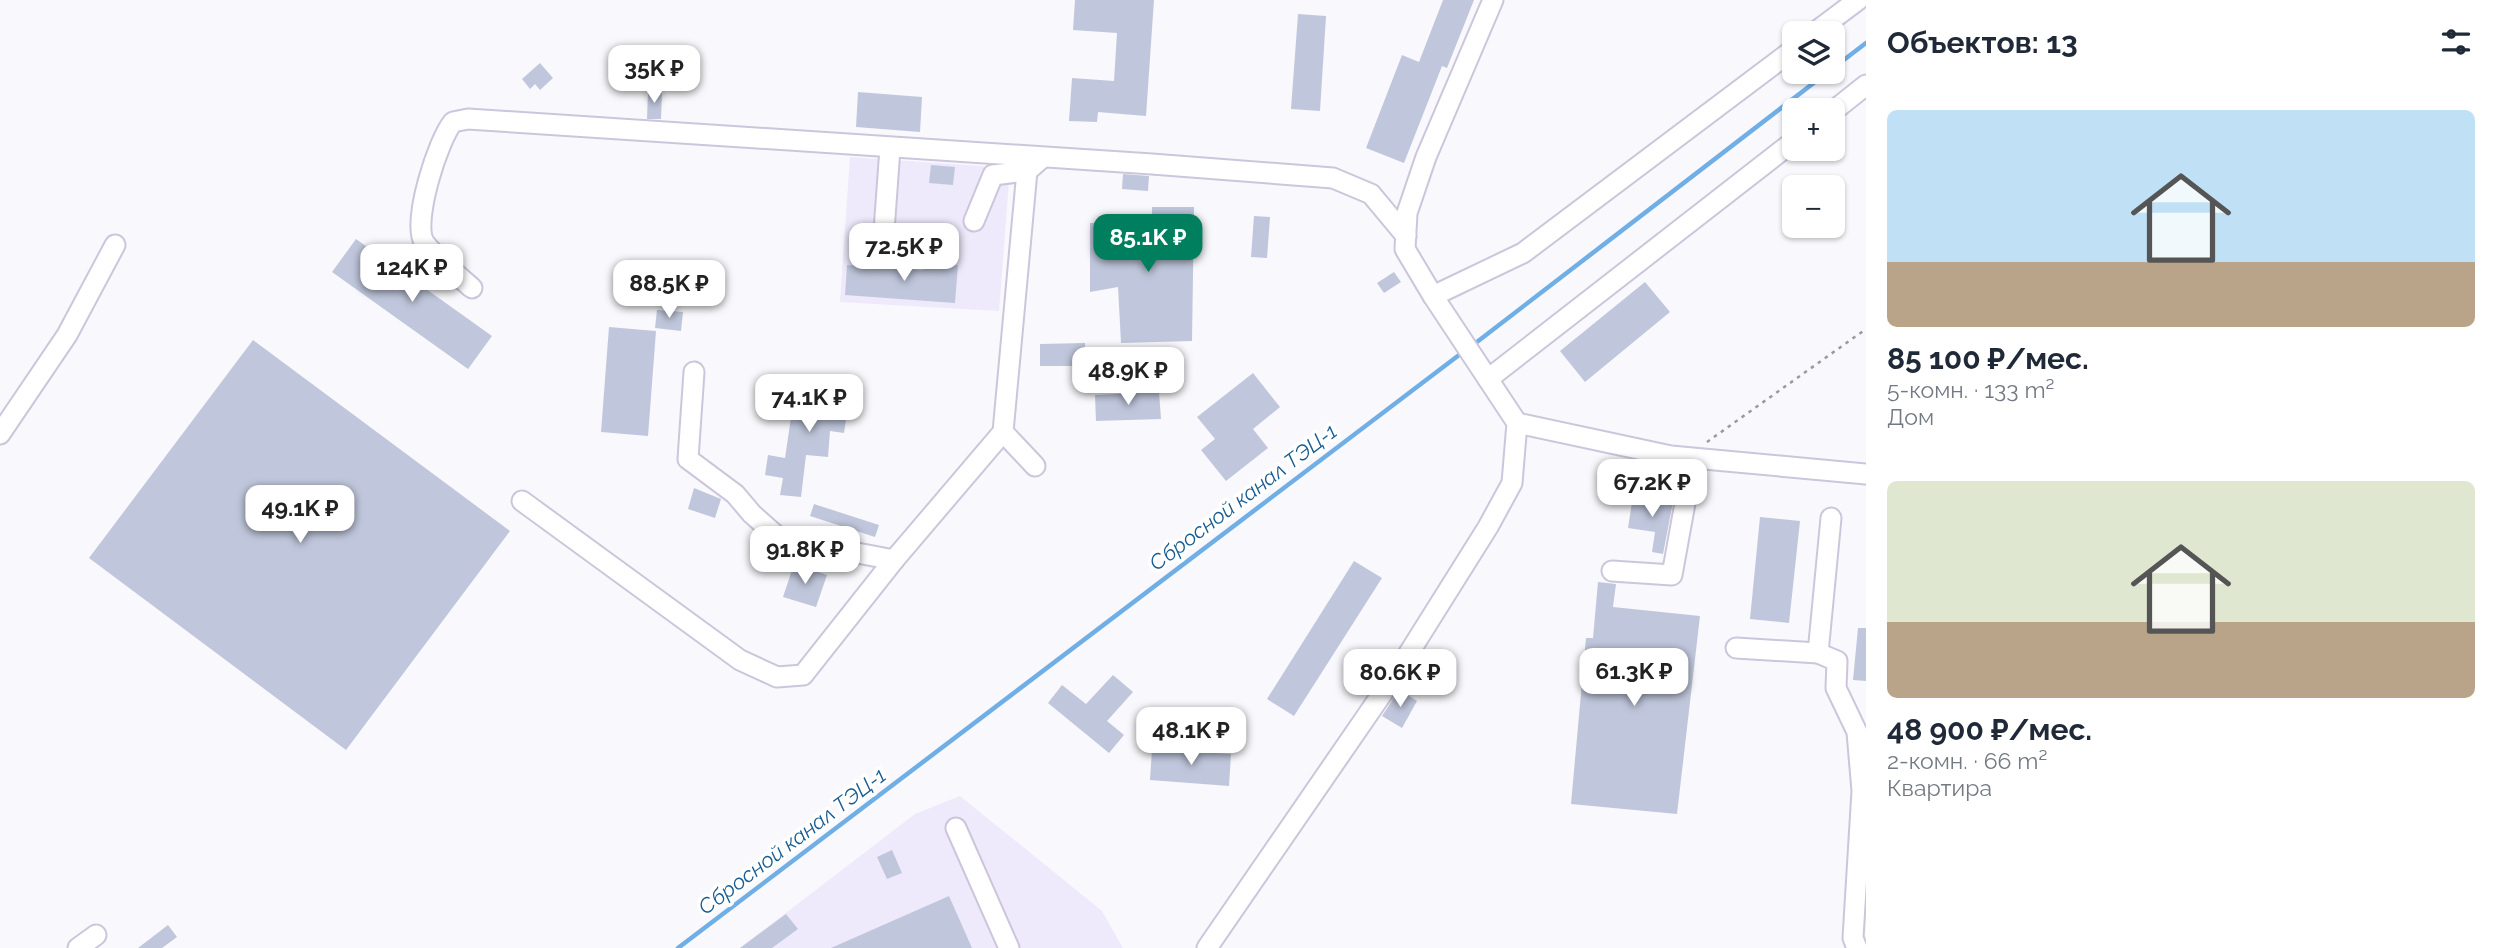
<!DOCTYPE html>
<html lang="ru">
<meta charset="utf-8">
<style>
body{margin:0;font-family:Raleway,sans-serif;background:#f6f6f7;color:#1f2937;height:100vh;display:flex;flex-direction:column;font-size:26px;white-space:nowrap}
*{box-sizing:border-box;margin:0}
p{font-size:23px;color:#747a83}
.icon{flex:none;width:38px;height:38px;fill:none;stroke:currentColor;stroke-width:2;stroke-linecap:round;stroke-linejoin:round}
.map{position:relative;flex:1;overflow:hidden}
.details{display:flex;flex-direction:column;background:#fff;width:630px}
.details>*{flex:none}
.tools{position:absolute;left:1782px;top:21px;display:grid;gap:14px}
.tools a{display:grid;place-items:center;width:63px;height:63px;border-radius:10px;background:#fff;box-shadow:0 2px 5px #0004;font-size:35px}
.price{position:absolute;translate:-50% -60px;padding:0 16px;border-radius:14px;background:#fff;color:#222;font-size:23px;line-height:46px;filter:drop-shadow(0 2px 4px #0008)}
.price::after{content:'';position:absolute;left:50%;top:42px;width:21px;height:16px;margin-left:-10px;background:inherit;clip-path:polygon(0 0,100% 0,50% 100%)}
.price.active{background:#007f5e;color:#fff}
ul{padding:0;list-style:none}
li{display:grid;align-content:center;gap:14px;height:371px;padding:0 21px}
li span{display:grid;place-items:center;height:217px;border-radius:10px;color:#555}
li>.icon{margin-inline-start:auto}
span .icon{width:126px;height:126px;fill:#fffc;stroke-width:1}
li b{font-size:30px}
h2{display:flex;justify-content:space-between;align-items:center;height:84px;padding:0 21px;font-size:30px}
main{display:flex;flex:1;min-height:0}
.map>svg:first-child{display:block}
</style>
<main>
<div class="map">
<svg width="1866" height="948" viewBox="0 0 1866 948">
<rect width="100%" height="100%" fill="#f9f8fc"/>
<!-- built -->
<g fill="#eee9fb">
<polygon points="850,157 1010,168 999,311 840,302"/>
<polygon points="960,796 1102,911 1123,948 740,948 915,814"/>
</g>
<g fill="none" stroke-linecap="round" stroke-linejoin="round">
<!-- stream -->
<g stroke="#70afe6" stroke-width="4.5">
<polyline points="1832,69 1866,43"/>
<polyline points="1473,345 1828,72"/>
<polyline points="678,948 1463,352"/>
</g>
</g>
<!-- building -->
<g fill="#c0c7dc">
<polygon points="1075,0 1154,0 1146,116 1098,112 1097,122 1069,121 1072,78 1114,81 1117,33 1073,30"/>
<polygon points="1443,0 1474,0 1447,68 1442,66 1404,163 1366,148 1402,55 1419,62"/>
<polygon points="1298,14 1326,16 1320,111 1291,109"/>
<polygon points="540,63 553,78 540,90 535,84 530,89 522,79"/>
<polygon points="648,91 662,92 661,119 647,119"/>
<polygon points="858,92 922,97 920,132 856,127"/>
<polygon points="931,165 955,167 953,185 929,183"/>
<polygon points="1123,174 1149,176 1148,191 1122,189"/>
<polygon points="1152,207 1194,207 1192,341 1121,343 1118,287 1090,292 1090,223 1152,223"/>
<polygon points="1254,216 1270,217 1267,258 1251,257"/>
<polygon points="356,239 492,336 468,369 332,272"/>
<polygon points="924,262 958,265 955,303 845,295 847,265 923,270"/>
<polygon points="1394,272 1401,282 1384,293 1377,283"/>
<polygon points="1645,282 1670,312 1585,382 1560,351"/>
<polygon points="657,310 683,312 681,331 655,328"/>
<polygon points="609,327 656,331 648,436 601,432"/>
<polygon points="253,340 510,531 346,750 89,558"/>
<polygon points="1085,343 1086,366 1040,366 1040,344"/>
<polygon points="1253,373 1280,407 1253,429 1268,448 1226,481 1201,450 1215,439 1197,417"/>
<polygon points="796,384 850,392 844,433 830,431 828,457 806,455 801,497 780,495 783,478 765,475 768,455 785,458"/>
<polygon points="1159,392 1161,419 1096,421 1095,395"/>
<polygon points="694,488 721,499 715,518 688,509"/>
<polygon points="1633,496 1673,502 1663,554 1652,552 1655,532 1628,528"/>
<polygon points="814,504 879,525 875,537 810,516"/>
<polygon points="1760,517 1800,521 1789,623 1750,619"/>
<polygon points="1354,561 1382,578 1294,716 1267,699"/>
<polygon points="794,564 827,575 816,607 783,597"/>
<polygon points="1598,582 1616,584 1613,607 1700,616 1677,814 1571,804 1586,638 1593,638"/>
<polygon points="1858,628 1866,628 1866,681 1853,680"/>
<polygon points="1113,675 1133,692 1107,721 1124,735 1109,753 1048,703 1062,685 1086,704"/>
<polygon points="1399,690 1417,701 1402,728 1382,716"/>
<polygon points="1152,749 1231,754 1229,786 1150,780"/>
<polygon points="892,850 902,873 887,879 877,857"/>
<polygon points="949,896 972,948 831,948"/>
<polygon points="786,914 798,929 772,948 740,948"/>
<polygon points="168,925 177,937 162,948 138,948"/>
</g>
<g fill="none" stroke-linecap="round" stroke-linejoin="round">
<!-- minor casing -->
<g stroke="#ccc6dc" stroke-width="23">
<g id="minor">
<polyline points="1814,33 1858,0"/>
<polyline points="1832,112 1866,85"/>
<polyline points="974,221 993,175 1027,171"/>
<polyline points="884,231 890,148"/>
<path d="M472,288c-10,-9 -42,-36 -48,-46 -12,-21 14,-102 29,-120l15,-3 684,45 181,14 38,16 35,42"/>
<polyline points="1433,296 1523,253 1794,49"/>
<polyline points="694,372 688,459 735,494 752,514 779,538 894,560"/>
<polyline points="1488,379 1794,141"/>
<polyline points="1517,423 1671,456 1866,474"/>
<polyline points="1003,432 1035,466"/>
<polyline points="0,434 67,335 115,245"/>
<polyline points="522,501 740,660 777,677 803,675 894,560 1003,432 1027,171 1042,158"/>
<polyline points="1831,518 1818,653 1837,661 1836,688 1857,732 1862,791 1853,938 1857,948"/>
<polyline points="1612,571 1672,575 1693,459"/>
<polyline points="1736,648 1818,653"/>
<polyline points="956,828 1009,948"/>
<polyline points="78,948 96,935"/>
<polyline points="1207,948 1397,672 1488,527 1512,483 1517,423 1433,296 1405,249 1407,213 1426,157 1493,0"/>
</g>
</g>
<!-- path -->
<polyline stroke="#9b999f" stroke-width="2.5" stroke-dasharray="3.5 5" stroke-linecap="butt" points="1707,442 1866,329"/>
<!-- minor -->
<use href="#minor" stroke="#fff" stroke-width="19"/>
</g>
<g text-anchor="middle" dominant-baseline="central" stroke-width="7" stroke-linejoin="round" paint-order="stroke">
<!-- water labels -->
<g font-size="21" font-style="italic" fill="#165c90" stroke="#fff">
<text transform="translate(1243 497) rotate(-37)">Сбросной канал ТЭЦ-1</text>
<text transform="translate(792 841) rotate(-37)">Сбросной канал ТЭЦ-1</text>
</g>
</g>
</svg>
<div class="tools">
<a><svg class="icon" aria-label="layers" viewBox="0 0 24 24"><path d="M12 4l9 5-9 5-9-5zM3 14l9 5 9-5"/></svg></a>
<a>+</a>
<a>−</a>
</div>
<b class="price" style="left:654px;top:105px">35K ₽</b>
<b class="price active" style="left:1148px;top:274px">85.1K ₽</b>
<b class="price" style="left:904px;top:283px">72.5K ₽</b>
<b class="price" style="left:412px;top:304px">124K ₽</b>
<b class="price" style="left:669px;top:320px">88.5K ₽</b>
<b class="price" style="left:1128px;top:407px">48.9K ₽</b>
<b class="price" style="left:809px;top:434px">74.1K ₽</b>
<b class="price" style="left:1652px;top:519px">67.2K ₽</b>
<b class="price" style="left:300px;top:545px">49.1K ₽</b>
<b class="price" style="left:805px;top:586px">91.8K ₽</b>
<b class="price" style="left:1634px;top:708px">61.3K ₽</b>
<b class="price" style="left:1400px;top:709px">80.6K ₽</b>
<b class="price" style="left:1191px;top:767px">48.1K ₽</b>
</div>
<section class="details">
<h2>Объектов: 13<svg class="icon" aria-label="filters" viewBox="0 0 24 24"><path d="M4 7h16M4 17h16"/><circle cx="9" cy="7" r="2"/><circle cx="15" cy="17" r="2"/></svg></h2>
<ul>
<li><span style="background:linear-gradient(#bfe0f5 70%,#b9a48a 0)"><svg class="icon" aria-label="home" viewBox="0 0 24 24"><path d="M3 11l9-7 9 7M6 9v11h12V9"/></svg></span><div><b>85 100 ₽/мес.</b><p>5-комн. · 133 m²</p><p>Дом</p></div></li>
<li><span style="background:linear-gradient(#dfe7d0 65%,#b9a48a 0)"><svg class="icon" aria-label="home" viewBox="0 0 24 24"><path d="M3 11l9-7 9 7M6 9v11h12V9"/></svg></span><div><b>48 900 ₽/мес.</b><p>2-комн. · 66 m²</p><p>Квартира</p></div></li>
</ul>
</section>
</main>
